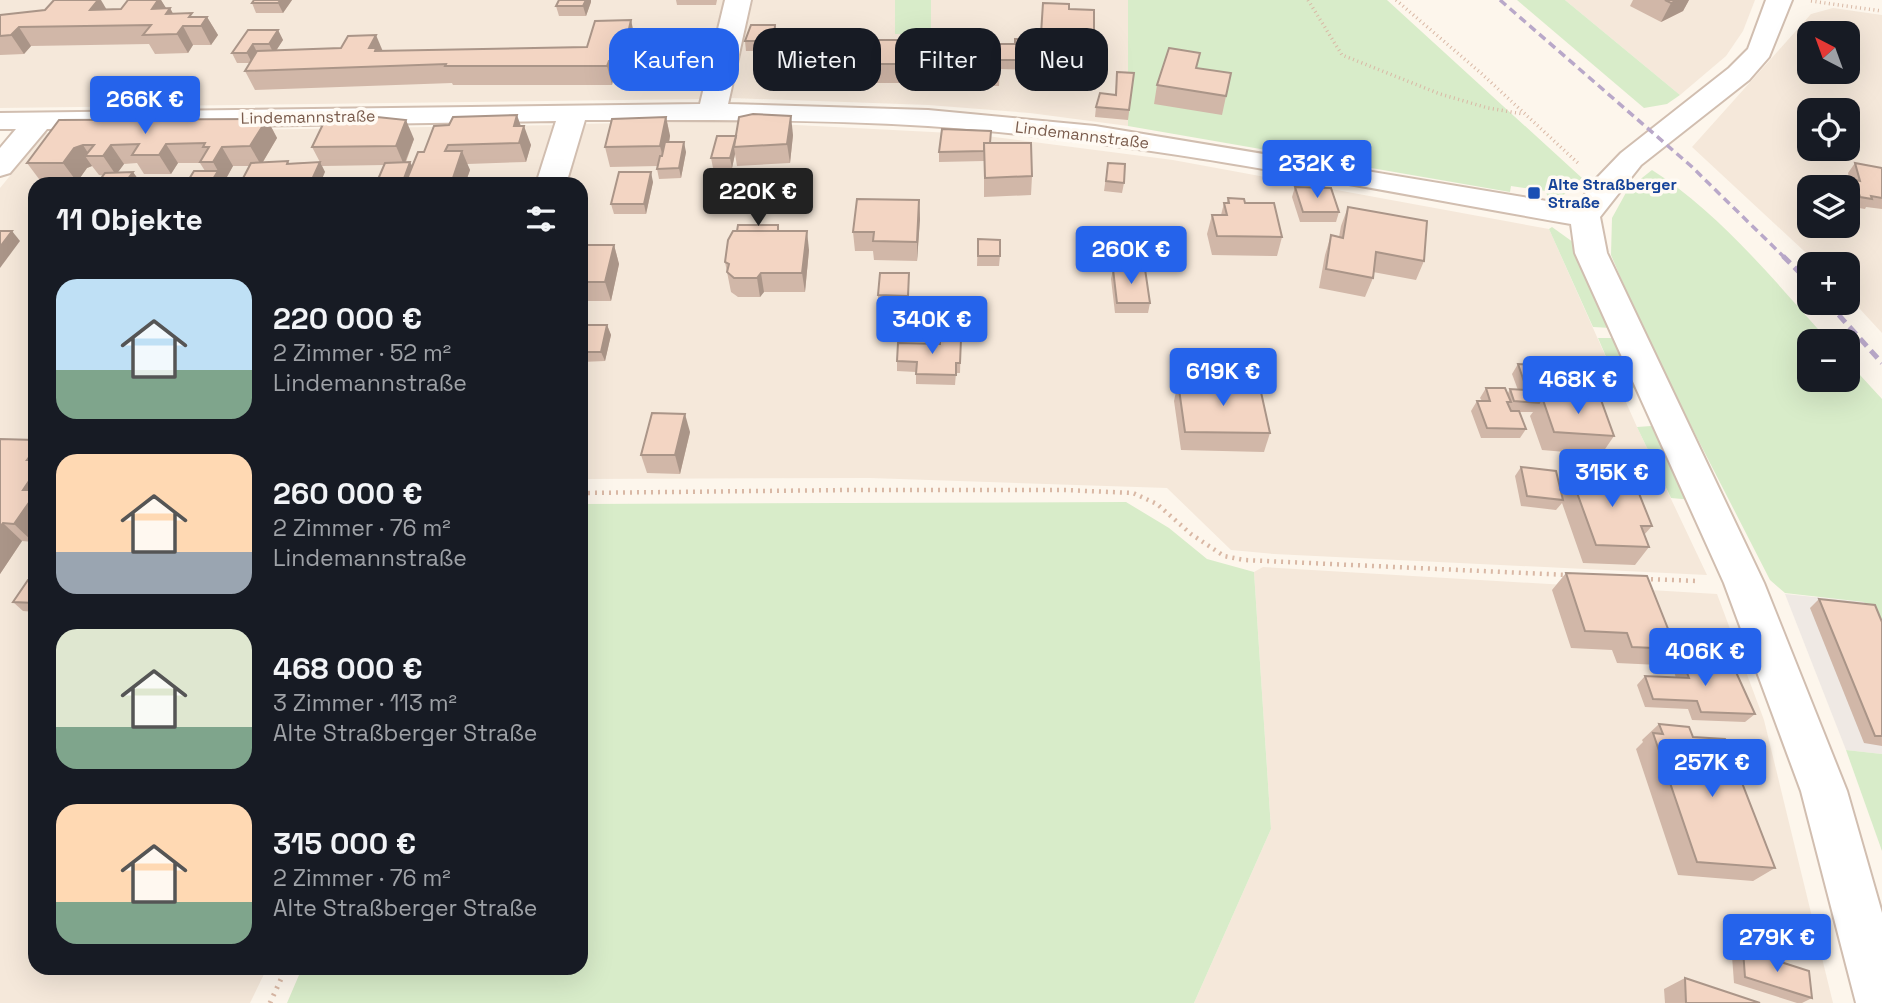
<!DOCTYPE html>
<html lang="de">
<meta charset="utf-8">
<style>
body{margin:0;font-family:"Space Grotesk",sans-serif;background:#20242c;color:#f1f3f6;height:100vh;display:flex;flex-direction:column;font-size:26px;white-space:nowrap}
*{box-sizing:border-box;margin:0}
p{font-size:23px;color:#9ea1a6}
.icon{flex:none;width:38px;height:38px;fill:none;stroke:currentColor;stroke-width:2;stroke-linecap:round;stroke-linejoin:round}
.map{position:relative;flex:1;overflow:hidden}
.details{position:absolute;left:28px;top:177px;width:560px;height:798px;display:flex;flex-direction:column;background:#171b24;border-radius:21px;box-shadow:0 7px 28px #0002}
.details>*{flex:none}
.banner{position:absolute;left:609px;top:28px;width:665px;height:63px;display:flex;gap:14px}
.needle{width:46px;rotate:319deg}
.buttons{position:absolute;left:1797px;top:21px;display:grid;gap:14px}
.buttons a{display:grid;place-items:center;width:63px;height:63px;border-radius:14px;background:#171b24;box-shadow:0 7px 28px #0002;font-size:35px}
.price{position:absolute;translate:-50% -60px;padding:0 16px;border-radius:7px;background:#2563eb;color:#fff;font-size:23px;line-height:46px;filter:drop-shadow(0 2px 4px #0008)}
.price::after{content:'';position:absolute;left:50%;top:42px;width:21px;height:16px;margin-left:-10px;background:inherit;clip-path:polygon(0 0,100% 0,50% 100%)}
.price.current{background:#222;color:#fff}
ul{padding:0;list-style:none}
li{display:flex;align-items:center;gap:21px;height:175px;padding:0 28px}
li span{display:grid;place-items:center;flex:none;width:196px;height:140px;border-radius:21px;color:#555}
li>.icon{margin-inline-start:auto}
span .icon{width:84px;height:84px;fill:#fffc;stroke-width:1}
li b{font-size:30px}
h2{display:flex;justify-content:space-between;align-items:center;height:84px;padding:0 28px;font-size:30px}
.chip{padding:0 24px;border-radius:21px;background:#171b24;box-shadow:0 7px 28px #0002;font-size:24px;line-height:63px}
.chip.current{background:#2563eb;color:#fff}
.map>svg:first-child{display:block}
</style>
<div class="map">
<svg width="1882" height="1003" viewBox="0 0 1882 1003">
<rect width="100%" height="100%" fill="#fdf6ec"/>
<!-- residential -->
<g fill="#f5e8da" fill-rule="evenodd">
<polygon points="0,0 728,0 701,99 0,108"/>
<polygon points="753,0 895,0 895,34 931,34 931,0 1128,0 1128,126 1030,113 928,105 731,98"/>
<polygon points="1565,0 1755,0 1743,31 1726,56 1680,95"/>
<path d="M1833,8l49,7v318l-34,-37v-32h-30l-126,-117 119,-133zM1810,33h38v39h-38zM1810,110h38v39h-38zM1810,187h38v39h-38z"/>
<polygon points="718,121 971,134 1173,160 1549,229 1637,427 1707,575 1274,554 1231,550 1167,488 870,478 581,479 581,184 560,184 578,124"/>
<polygon points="564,125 545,184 35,184 35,968 267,968 250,1003 0,1003 0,188 45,133"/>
<polygon points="1263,567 1717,594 1764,720 1833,1003 1194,1003 1271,829 1254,572"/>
</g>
<!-- industrial -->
<polygon fill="#efe9e4" points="1785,594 1864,602 1882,642 1882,754 1846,750"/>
<!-- green -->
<g fill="#d8ecc9">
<rect x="895" y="0" width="36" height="34"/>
<polygon points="1128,0 1387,0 1582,178 1558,200 1548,199 1546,191 1511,186 1510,192 1128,126"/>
<polygon points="1517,0 1565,0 1680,95 1667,104 1644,108"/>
<path d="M1652,170c69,44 123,112 177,171h-19v39h38v-18l34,37v243l-18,-40 -79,-9 -15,-13 -120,-234 -39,-91 1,-37 16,-29z"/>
<polygon points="1552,227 1577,245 1611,328 1593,327 1549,229"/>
<polygon points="1598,338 1616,338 1637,388 1620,389"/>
<polygon points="1651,426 1657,429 1693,500 1671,498 1637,427"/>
<polygon points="1126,502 1169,528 1207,559 1254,572 1271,829 1194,1003 287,1003 302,968 581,968 581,504"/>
<polygon points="1846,750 1882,754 1882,851"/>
</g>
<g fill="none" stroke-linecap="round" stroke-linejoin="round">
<!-- street casing -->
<g stroke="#d1beb0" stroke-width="4">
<path id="street" d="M725,0h26l-23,104 200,6 167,16 482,80 17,-25 27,-28 108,-85 19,-19 18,-49h26l-23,57 -20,23 -108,85 -41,52 7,36 157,330 83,208 35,122v90h-26l-55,-212 -77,-208 -149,-330 -4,-29c-213,-37 -427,-83 -643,-98 -114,-7 -229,-6 -343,-6l-19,64h-30l20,-63 -509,8 -37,44 -10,3v-28l16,-19h-16v-16l700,-9z"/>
</g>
<!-- path-far2 -->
<g stroke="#d9b8a5" stroke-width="3.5" stroke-dasharray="1 3.5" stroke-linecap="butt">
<polyline points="1308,0 1342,55 1440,94 1488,108 1523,114"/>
<polyline points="1396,0 1482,74 1580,165"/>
<polyline points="1811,1 1882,11"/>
</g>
<!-- path-far1 -->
<g stroke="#d9b8a5" stroke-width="4.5" stroke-dasharray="2 5" stroke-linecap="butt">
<polyline points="581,493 848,490 1065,490 1133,493 1157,504 1191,534 1224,556 1244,560 1568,575"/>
<polyline points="1644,579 1698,581"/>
</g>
<!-- path -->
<polyline stroke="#d9b8a5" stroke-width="5" stroke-dasharray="2 6" stroke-linecap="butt" points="270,1003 286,968"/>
<!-- street -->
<use href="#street" fill="#fff" fill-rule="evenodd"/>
<!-- rail-far1 -->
<polyline stroke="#b9a8c9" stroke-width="3.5" stroke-dasharray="8 5" stroke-linecap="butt" points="1500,0 1691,166 1785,258"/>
<!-- rail -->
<g stroke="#b9a8c9" stroke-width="5" stroke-dasharray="10 6" stroke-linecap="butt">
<polyline points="1783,256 1810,283"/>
<polyline points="1828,303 1882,363"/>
</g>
</g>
<!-- wall -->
<g fill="#d1b7a8">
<polygon points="128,0 161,0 166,9 170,8 173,14 194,17 207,17 218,35 211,45 193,45 188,53 155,54 149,44 31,46 24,54 0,55 0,15 121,9"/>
<polygon points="254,0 292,0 283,13 256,13 252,3"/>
<polygon points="676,0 717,0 716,5 677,5"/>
<polygon points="1633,0 1689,0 1683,11 1661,22 1630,6"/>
<polygon points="591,2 586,16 559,16 556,6"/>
<polygon points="1043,3 1069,9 1094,36 1092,55 1040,53"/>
<polygon points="775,25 776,34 775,51 746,51 745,41"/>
<polygon points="278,30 283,40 276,50 382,51 587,47 635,38 632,53 658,62 654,84 618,85 617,80 613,80 612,85 453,85 452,83 255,90 245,71 250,63 237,63 232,53"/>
<polygon points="949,48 1031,60 1031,70 1000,69 999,86 950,86"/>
<polygon points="913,59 913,83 809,83 808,64"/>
<polygon points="1197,68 1231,73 1222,115 1154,104 1157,85"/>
<polygon points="1117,72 1134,73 1128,120 1095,117 1096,107 1115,95"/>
<polygon points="666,117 670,136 669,142 686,152 681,178 659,179 657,169 658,166 610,167 605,147"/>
<polygon points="267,119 277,138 263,162 288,161 289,163 320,162 325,172 250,166 233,166 223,184 205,171 200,163 178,163 171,174 144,174 137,163 124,164 117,173 133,172 140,182 99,175 92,166 87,168 77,182 42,183 27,163 59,120"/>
<polygon points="449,125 521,126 531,145 526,162 467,164 470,170 465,184 376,184 384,165 322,166 312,147 414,139 406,162 412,165"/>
<polygon points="793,135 790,163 737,166 735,154 732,168 713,168 711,158 736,136"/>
<polygon points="991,143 1032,176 1031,195 984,197 984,161 939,162 939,152"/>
<polygon points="1108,163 1124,183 1122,193 1104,191"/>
<polygon points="1855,163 1882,168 1882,209 1866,207 1865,209 1853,207 1848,189 1851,186 1848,173"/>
<polygon points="653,182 646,214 614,214 611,204"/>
<polygon points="1295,187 1339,212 1336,222 1300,222 1292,197"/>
<polygon points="1228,198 1282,237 1277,256 1212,255 1207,234 1212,215 1221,215 1224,203 1227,203"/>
<polygon points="919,200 920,219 917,261 874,260 873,251 855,251 853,232"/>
<polygon points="1348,207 1424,261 1416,280 1373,272 1373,278 1365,297 1319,288 1325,255 1331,235 1339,237 1341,226"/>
<polygon points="778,225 779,231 809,250 805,292 764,292 760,297 738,297 731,292 725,262 737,231"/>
<polygon points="978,239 1000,256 999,266 977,266"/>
<polygon points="581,245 614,245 619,264 611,301 581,301"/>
<polygon points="1113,269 1150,303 1148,313 1115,313 1111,279"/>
<polygon points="909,283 908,306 878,305 878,295"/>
<polygon points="581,325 607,325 611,335 605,361 581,362"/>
<polygon points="961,339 960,373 956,373 955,385 916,384 916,372 897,371 897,361 940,344"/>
<polygon points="1518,364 1614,436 1601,455 1542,450 1530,416 1533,412 1519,412 1526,429 1520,438 1481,438 1471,411 1477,401 1482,401 1480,398 1486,388 1508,393 1510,389 1518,390 1512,374"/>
<polygon points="1178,382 1270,433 1264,452 1181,450 1174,401"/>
<polygon points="690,432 680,474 647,473 641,455"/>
<polygon points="0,439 33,542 22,541 0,574"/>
<polygon points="1521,467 1562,494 1577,472 1652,526 1644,535 1649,547 1635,565 1583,563 1562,503 1556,510 1521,506 1515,476"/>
<polygon points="1566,573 1676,649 1659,665 1617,663 1612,650 1571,648 1552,590"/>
<polygon points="35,580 35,612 23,611 13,602"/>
<polygon points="1819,599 1882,622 1882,746 1864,743 1810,608"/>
<polygon points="1682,660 1755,714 1745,722 1692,720 1688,709 1645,707 1637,685 1645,676 1676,678 1673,668"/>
<polygon points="1659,724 1693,737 1775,868 1753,881 1678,875 1636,749 1643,742 1642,740"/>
<polygon points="1743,950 1812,998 1802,1003 1797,1003 1734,983 1732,956"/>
<polygon points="1685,978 1760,1003 1665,1003 1664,989"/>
</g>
<!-- shaded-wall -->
<g fill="#aa9588">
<polygon points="98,0 101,0 111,17 90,10"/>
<polygon points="158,0 161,0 168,11 170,8 180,27 152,9"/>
<polygon points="281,0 292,0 283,13 278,3"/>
<polygon points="586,0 591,0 591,2 586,16 583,6"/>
<polygon points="1678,0 1689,0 1683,11 1661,22 1671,3"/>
<polygon points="207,17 218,35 211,45 201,26"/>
<polygon points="631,20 635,38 627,75 625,75 622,60"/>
<polygon points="183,26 193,45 188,53 177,34"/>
<polygon points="19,27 31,46 24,54 11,35"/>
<polygon points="278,30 283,40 274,54 269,44"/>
<polygon points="376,35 384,54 369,48"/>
<polygon points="253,44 258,54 252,63 247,53"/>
<polygon points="656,52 658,62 654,84 651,75"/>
<polygon points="609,61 613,80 612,85 607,66"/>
<polygon points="517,115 523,132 524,126 531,145 526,162 514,126"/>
<polygon points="791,116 793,135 790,163 787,144"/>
<polygon points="666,117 670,136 665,165 660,146"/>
<polygon points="267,119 277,138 261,165 250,146"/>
<polygon points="406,120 414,139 404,165 396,146"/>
<polygon points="736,136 734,147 735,154 732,168 730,158"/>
<polygon points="684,142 686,152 681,178 679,168"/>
<polygon points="166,144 178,163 171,174 159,155"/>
<polygon points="83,145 90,156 85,156 92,166 87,168 77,182 63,163 74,148"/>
<polygon points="111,145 124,164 116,175 103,156"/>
<polygon points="222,147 233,166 223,184 210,184 218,171 213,162"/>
<polygon points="462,151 470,170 465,184 451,184"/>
<polygon points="320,162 325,172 320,184 310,184"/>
<polygon points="410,162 415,171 410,184 402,184"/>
<polygon points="133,172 140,182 138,184 124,184"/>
<polygon points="651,172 653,182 646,214 644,204"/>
<polygon points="919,200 920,219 917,261 917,242"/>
<polygon points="12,231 20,241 0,268 0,247"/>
<polygon points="807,231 809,250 805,292 802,273"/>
<polygon points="614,245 619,264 611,301 605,282"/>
<polygon points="761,273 764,292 760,297 757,278"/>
<polygon points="607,325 611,335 605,361 601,352"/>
<polygon points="685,414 690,432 680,474 675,455"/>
<polygon points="35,449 35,467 27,460"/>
<polygon points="35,472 35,539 33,542 14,524 23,490"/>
<polygon points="3,523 22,541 0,574 0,527"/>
</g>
<!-- building -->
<g fill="#f3d5c3" stroke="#aa9588" stroke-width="2">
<polygon points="54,0 98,0 90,10 121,9 128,0 158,0 152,9 170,8 166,14 192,13 189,17 207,17 201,26 183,26 177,34 143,35 151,25 19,27 11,35 0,36 0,15 45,10"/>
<polygon points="254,0 281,0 278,3 252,3"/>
<polygon points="559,0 586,0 583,6 556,6"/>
<polygon points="1665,0 1678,0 1671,3"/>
<polygon points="1043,3 1069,4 1069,9 1094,10 1094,36 1041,34"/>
<polygon points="631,20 622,60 609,61 607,66 445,66 446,64 245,71 257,51 341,48 348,36 376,35 369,48 376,48 375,51 587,47 595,21"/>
<polygon points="751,25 775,25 774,41 745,41"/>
<polygon points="248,30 278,30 269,44 253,44 247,53 232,53"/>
<polygon points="1015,39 1031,39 1031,60 1000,60 998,48 994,48 994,44 1015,44"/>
<polygon points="811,40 913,40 912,64 808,64"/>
<polygon points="949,48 998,48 1000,67 950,67"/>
<polygon points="1169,48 1200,53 1196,68 1231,73 1226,96 1157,85"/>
<polygon points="656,52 651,75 616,76 618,70 624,69 628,53"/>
<polygon points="1117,72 1134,73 1129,110 1096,107 1100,93 1116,95"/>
<polygon points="753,114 791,116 787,144 734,147 739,117"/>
<polygon points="517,115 514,126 524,126 519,143 448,145 445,151 462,151 451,184 405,184 418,152 424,152 434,126 449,125 453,117"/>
<polygon points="377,117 406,120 396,146 312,147 325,120"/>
<polygon points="666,117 660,146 605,147 612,119"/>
<polygon points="267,119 250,146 222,147 213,162 200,162 209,147 203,147 205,143 166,144 159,155 132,155 139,144 111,145 103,156 85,156 94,145 83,145 74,148 63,163 27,163 59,120"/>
<polygon points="942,129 991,131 990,143 984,143 984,151 939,152"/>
<polygon points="717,136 736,136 730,158 711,158"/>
<polygon points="665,142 684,142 679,168 657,169 660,156 662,156"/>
<polygon points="984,143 1031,143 1032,176 985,178"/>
<polygon points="288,161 287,164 320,162 310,184 240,184 251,163"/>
<polygon points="410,162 402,184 376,184 385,163"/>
<polygon points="1108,163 1125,164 1124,183 1106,181"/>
<polygon points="1855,163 1882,168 1882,198 1871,196 1872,199 1860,197 1855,180 1860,181"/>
<polygon points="194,171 218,171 210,184 186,184"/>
<polygon points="133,172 124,184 97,184 105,173"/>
<polygon points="619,172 651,172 644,204 611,204"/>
<polygon points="1295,187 1331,188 1339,212 1303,212"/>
<polygon points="1228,198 1244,199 1245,203 1274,203 1282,237 1217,236 1212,215 1227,215 1224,203 1229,203"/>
<polygon points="857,199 919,200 917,242 873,241 874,232 853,232"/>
<polygon points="1348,207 1427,221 1424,261 1376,252 1373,278 1326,269 1331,235 1343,238"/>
<polygon points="738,225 778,225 778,231 737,231"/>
<polygon points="0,231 12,231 0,247"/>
<polygon points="733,231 807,231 802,273 761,273 757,278 734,278 727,272 729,264 725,262 728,240"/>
<polygon points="978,239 1000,240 1000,256 978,256"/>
<polygon points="581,245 614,245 605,282 581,282"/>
<polygon points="1113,269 1145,269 1150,303 1117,303"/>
<polygon points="880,273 909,273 908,296 878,295"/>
<polygon points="581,325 607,325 601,352 581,352"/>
<polygon points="940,339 961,339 960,363 956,363 956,375 916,374 917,362 897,361 898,343 940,344"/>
<polygon points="1518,364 1552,366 1564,398 1542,397 1539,403 1514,401 1510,389 1527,390"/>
<polygon points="1178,382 1259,383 1270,433 1185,432"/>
<polygon points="1486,388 1505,388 1511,402 1507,402 1511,411 1519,411 1526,429 1487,428 1477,401 1490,401"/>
<polygon points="1542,397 1601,400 1614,436 1554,432"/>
<polygon points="652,413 685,414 675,455 641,455"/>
<polygon points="0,439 35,440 35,449 27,460 35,460 35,472 23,490 35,490 35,494 14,524 3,523 0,527"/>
<polygon points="1521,467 1556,471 1563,500 1527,496"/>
<polygon points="1577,472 1611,473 1619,481 1634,481 1652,526 1641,526 1649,547 1596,545 1572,479"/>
<polygon points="1566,573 1647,576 1676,649 1632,647 1627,633 1585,631"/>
<polygon points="28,580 35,580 35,603 13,602"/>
<polygon points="1819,599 1875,605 1882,622 1882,736 1875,736"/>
<polygon points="1682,660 1731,661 1755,714 1701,712 1697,701 1653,699 1645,676 1689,678"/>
<polygon points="1659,724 1689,727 1693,737 1725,739 1775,868 1697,862 1653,733 1663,734"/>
<polygon points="1743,950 1809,971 1812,998 1745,977"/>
<polygon points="1685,978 1760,1003 1686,1003"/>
</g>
<!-- markers -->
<rect fill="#1a4fb4" stroke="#fffaf3" stroke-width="2.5" x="1527" y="186" width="14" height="14" rx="3.5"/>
<g text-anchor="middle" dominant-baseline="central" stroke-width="7" stroke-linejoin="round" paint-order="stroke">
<!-- far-street labels -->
<g font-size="16" fill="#7a5c4d" stroke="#fffaf3">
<text transform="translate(308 117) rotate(-1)">Lindemannstraße</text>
<text transform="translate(1082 135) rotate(7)">Lindemannstraße</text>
</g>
<!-- far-transit labels -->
<g font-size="16" font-weight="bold" fill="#164399" stroke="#fffaf3" text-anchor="start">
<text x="1548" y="184">Alte Straßberger<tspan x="1548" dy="18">Straße</tspan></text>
</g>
</g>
</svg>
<div class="buttons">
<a><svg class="needle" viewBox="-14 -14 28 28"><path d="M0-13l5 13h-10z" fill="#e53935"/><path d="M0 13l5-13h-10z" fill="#9ea1a6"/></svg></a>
<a><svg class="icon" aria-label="locate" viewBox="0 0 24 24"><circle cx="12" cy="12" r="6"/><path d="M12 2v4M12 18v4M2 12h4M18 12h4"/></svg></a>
<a><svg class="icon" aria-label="layers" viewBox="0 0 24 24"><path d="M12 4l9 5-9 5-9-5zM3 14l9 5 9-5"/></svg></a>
<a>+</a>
<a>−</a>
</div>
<b class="price" style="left:145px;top:136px">266K €</b>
<b class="price" style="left:1317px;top:200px">232K €</b>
<b class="price current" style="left:758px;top:228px">220K €</b>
<b class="price" style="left:1131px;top:286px">260K €</b>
<b class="price" style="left:932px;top:356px">340K €</b>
<b class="price" style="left:1223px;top:408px">619K €</b>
<b class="price" style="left:1578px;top:416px">468K €</b>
<b class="price" style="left:1612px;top:509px">315K €</b>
<b class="price" style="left:1705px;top:688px">406K €</b>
<b class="price" style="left:1712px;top:799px">257K €</b>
<b class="price" style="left:1777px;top:974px">279K €</b>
<div class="banner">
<a class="chip current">Kaufen</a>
<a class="chip">Mieten</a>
<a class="chip">Filter</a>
<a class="chip">Neu</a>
</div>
<section class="details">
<h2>11 Objekte<svg class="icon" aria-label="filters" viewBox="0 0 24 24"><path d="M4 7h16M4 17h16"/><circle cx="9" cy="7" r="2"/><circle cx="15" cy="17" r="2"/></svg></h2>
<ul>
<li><span style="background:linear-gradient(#bfe0f5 65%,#7fa58c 0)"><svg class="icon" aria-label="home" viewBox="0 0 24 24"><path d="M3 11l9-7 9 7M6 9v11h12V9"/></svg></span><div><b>220 000 €</b><p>2 Zimmer · 52 m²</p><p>Lindemannstraße</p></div></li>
<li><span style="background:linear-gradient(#ffd9b3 70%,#9aa5b1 0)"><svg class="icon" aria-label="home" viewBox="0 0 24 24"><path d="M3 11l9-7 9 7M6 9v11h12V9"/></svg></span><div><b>260 000 €</b><p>2 Zimmer · 76 m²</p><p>Lindemannstraße</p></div></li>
<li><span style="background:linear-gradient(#dfe7d0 70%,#7fa58c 0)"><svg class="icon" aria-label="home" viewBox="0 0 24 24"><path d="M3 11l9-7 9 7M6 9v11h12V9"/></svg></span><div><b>468 000 €</b><p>3 Zimmer · 113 m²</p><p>Alte Straßberger Straße</p></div></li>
<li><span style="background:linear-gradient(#ffd9b3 70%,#7fa58c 0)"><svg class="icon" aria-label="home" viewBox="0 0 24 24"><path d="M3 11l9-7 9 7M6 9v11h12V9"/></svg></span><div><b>315 000 €</b><p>2 Zimmer · 76 m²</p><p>Alte Straßberger Straße</p></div></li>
</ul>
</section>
</div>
